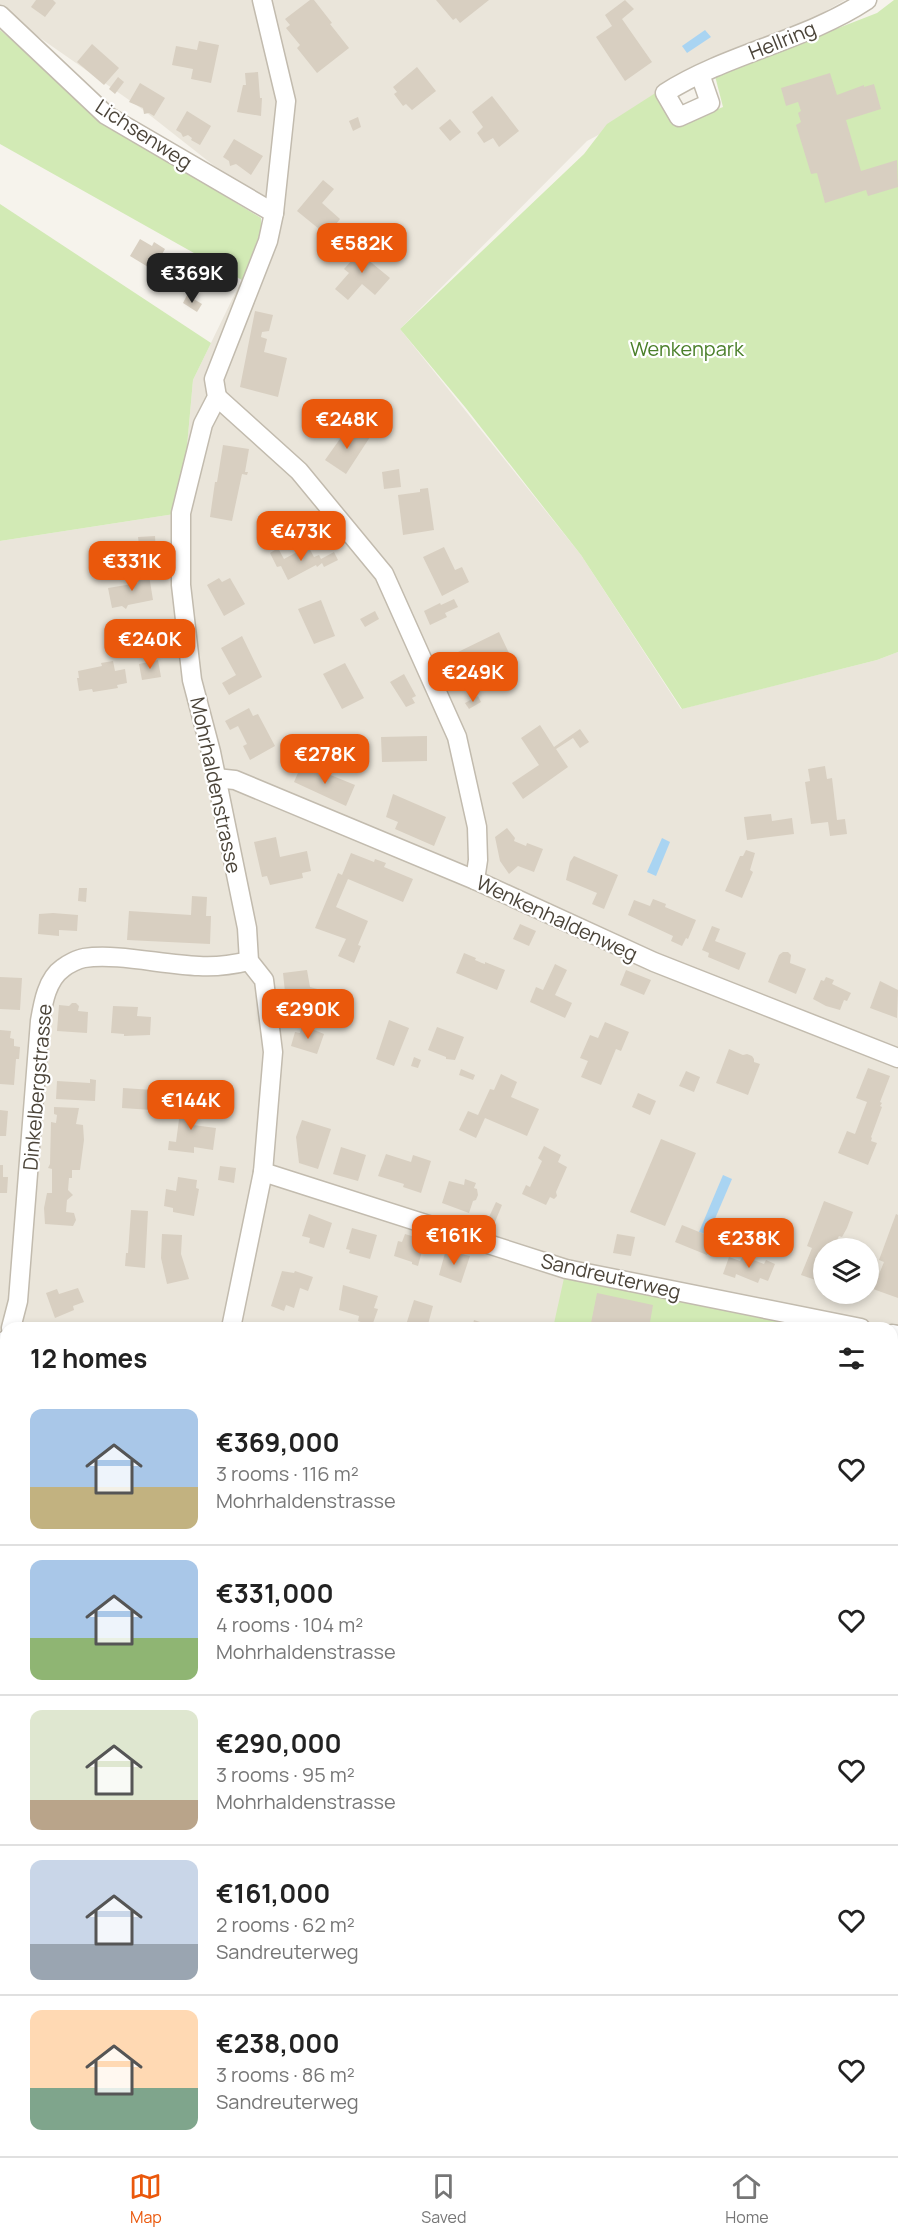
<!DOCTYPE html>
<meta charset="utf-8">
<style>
body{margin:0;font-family:Manrope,sans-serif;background:#f6f6f6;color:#222;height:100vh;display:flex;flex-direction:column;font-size:22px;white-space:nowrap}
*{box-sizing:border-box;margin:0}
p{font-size:20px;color:#767676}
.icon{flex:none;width:33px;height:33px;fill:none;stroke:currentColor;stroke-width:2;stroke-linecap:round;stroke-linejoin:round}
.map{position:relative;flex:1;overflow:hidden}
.drawer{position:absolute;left:0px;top:1322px;width:898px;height:836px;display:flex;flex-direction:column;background:#fff;border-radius:18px 18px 0 0;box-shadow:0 3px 9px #0003}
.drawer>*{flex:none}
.controls{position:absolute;left:813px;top:1238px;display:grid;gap:12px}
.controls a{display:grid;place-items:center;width:66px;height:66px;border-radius:50%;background:#fff;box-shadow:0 3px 9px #0003;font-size:30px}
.price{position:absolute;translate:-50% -51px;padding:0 14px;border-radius:12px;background:#ea580c;color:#fff;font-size:20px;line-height:39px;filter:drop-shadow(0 2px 3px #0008)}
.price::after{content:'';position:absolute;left:50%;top:36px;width:18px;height:14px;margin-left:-9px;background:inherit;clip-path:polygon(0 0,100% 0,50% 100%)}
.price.on{background:#222;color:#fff}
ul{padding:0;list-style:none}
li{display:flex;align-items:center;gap:18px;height:150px;padding:0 30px}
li+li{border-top:2px solid #e0e0e0}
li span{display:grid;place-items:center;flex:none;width:168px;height:120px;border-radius:12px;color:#555}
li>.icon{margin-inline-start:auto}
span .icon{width:72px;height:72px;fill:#fffc;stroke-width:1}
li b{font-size:26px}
h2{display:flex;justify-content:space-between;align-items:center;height:72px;padding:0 30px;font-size:26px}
.tab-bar{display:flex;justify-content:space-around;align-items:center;height:84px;border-top:2px solid #e0e0e0;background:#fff;font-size:16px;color:#767676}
.tab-bar a{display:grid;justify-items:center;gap:3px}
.tab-bar .on{color:#ea580c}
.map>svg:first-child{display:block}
</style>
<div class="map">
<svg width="898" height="2156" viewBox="0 0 898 2156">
<rect width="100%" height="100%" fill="#f6f3ec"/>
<!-- residential -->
<path fill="#eae5da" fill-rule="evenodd" d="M0,0h845l-91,52 -167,89 -187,188 181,226 100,154 196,-49 21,-8v1497l-11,7h-887v-1615l181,-28 12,-133 81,-167 -132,-104 -142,-99zM824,1248h44v45h-44zM6,1328h886v823h-886z"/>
<!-- green -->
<g fill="#d2eab5">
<polygon points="894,0 898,0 898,652 877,660 682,709 581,555 465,407 400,329 584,154 607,124 657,92 662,106 675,126 723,107 715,76 877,13"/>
<polygon points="0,30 126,136 261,218 261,231 242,280 0,144"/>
<polygon points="0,204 211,343 193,380 181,513 0,541"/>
<polygon points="566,1269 861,1328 553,1328"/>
<polygon points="892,1334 898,1335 898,1783 892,1782"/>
<polygon points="418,2151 514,2151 509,2156 420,2156"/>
</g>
<!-- water -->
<g fill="#a9d4f2">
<polygon points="705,30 711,37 687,53 682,46"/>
<polygon points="662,838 670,842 656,876 647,872"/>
<polygon points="723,1175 732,1179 708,1235 699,1232"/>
</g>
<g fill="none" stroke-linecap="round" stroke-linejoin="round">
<!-- stream -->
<g stroke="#a9d4f2" stroke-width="5">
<polyline points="0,1738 6,1743"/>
<polyline points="675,2151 680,2156"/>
</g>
</g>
<!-- building -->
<g fill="#d8cfc1">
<polygon points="36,0 53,0 56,3 45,17 31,7"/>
<polygon points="310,0 314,0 332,23 330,24 349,48 317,73 297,48 300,45 286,28 290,25 285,19"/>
<polygon points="436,0 489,0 460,23 456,18 453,20"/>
<polygon points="625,0 634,9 622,19 652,62 625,81 596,37 612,26 605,15"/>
<polygon points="199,41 219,45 211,83 191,79 193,69 172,65 176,46 197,50"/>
<polygon points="92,44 119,68 104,85 77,62"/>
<polygon points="417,67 436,91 412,110 406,104 403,106 394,94 397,92 393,87"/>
<polygon points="258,72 260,98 262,98 261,116 237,112 243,85 246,85 245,73"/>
<polygon points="830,73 837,95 864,85 864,87 874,84 881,109 846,120 861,171 897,160 898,187 868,196 866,190 825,203 817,173 811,174 796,125 801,122 798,113 801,111 798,102 786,106 781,88"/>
<polygon points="118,77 124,82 115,94 109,89"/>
<polygon points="140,83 165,98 154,116 149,113 144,114 143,108 129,102"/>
<polygon points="492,96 519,131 499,147 493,138 484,143 477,133 483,127 472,112"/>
<polygon points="187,111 211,126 200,145 191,140 192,138 188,135 183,137 181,133 176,130"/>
<polygon points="358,117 361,127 353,131 349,121"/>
<polygon points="450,119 461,132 450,141 439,128"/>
<polygon points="234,139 263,156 251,175 236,164 230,166 229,161 223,157"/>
<polygon points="323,180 334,189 322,203 340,219 333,228 330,225 324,233 297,211"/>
<polygon points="140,239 152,246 154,242 165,249 153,270 130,256"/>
<polygon points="369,241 376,246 367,259 390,278 375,295 362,284 348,300 335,289 349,273 344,269"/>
<polygon points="187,295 202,304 197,312 183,303"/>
<polygon points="255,311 273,315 269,331 262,332 261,337 267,339 264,352 287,358 278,397 240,387"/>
<polygon points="347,429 357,435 360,430 370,437 346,474 325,460"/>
<polygon points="223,445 249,449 245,472 248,472 247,475 242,474 232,521 210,517 215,482 217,482"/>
<polygon points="399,469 401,487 384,489 382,472"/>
<polygon points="428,488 434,530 403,535 398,495 420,492 420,489"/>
<polygon points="155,536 156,552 140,553 138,537"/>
<polygon points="308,546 314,557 319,555 321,559 334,552 338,560 324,567 322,563 317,567 316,565 288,580 281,566 277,567 270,553 278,548 284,559"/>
<polygon points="444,547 455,570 462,567 469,582 442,596 423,557"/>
<polygon points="148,569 153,600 128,605 126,609 122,606 112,608 108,588 138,583 135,571"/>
<polygon points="219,578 222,582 230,578 245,604 224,616 207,585"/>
<polygon points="454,599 458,607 445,613 447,617 430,625 424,611 440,603 441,605"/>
<polygon points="321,600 335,636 314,644 298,609"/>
<polygon points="375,611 379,619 365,627 360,619"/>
<polygon points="499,632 516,668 499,677 488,655 465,666 458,652"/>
<polygon points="242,636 262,677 229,695 222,683 236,675 221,648"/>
<polygon points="158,660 161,677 142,680 139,664"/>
<polygon points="113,661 115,671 125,669 127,683 117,685 118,688 93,692 92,689 79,691 77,678 79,678 78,671 102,666 101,663"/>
<polygon points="345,663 364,698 342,709 323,674"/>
<polygon points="404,674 416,696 412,698 415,703 406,707 390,682"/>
<polygon points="478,696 481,702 469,709 465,703"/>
<polygon points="249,708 253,716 258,714 275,746 250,760 243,746 247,744 238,726 230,730 225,721"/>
<polygon points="540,725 554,747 580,729 589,742 580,748 573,738 556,749 568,767 523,799 512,783 539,765 521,738"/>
<polygon points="427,736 427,761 382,762 381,737"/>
<polygon points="301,766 315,772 316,769 355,785 346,806 294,782"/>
<polygon points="825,766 827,779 832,778 837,820 845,819 847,834 830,836 828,822 811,824 805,782 810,781 808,769"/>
<polygon points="393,794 446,817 434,846 395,829 398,822 386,817"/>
<polygon points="771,814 772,821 792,818 794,834 747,840 744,817"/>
<polygon points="507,828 515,838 514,841 526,846 527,843 543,849 534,872 518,866 509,874 500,861 495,837"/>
<polygon points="276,837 280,857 307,851 311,871 302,873 303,878 270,885 267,876 262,877 254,842"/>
<polygon points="746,850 755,853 750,870 753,872 742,898 725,891 740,856 743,856"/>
<polygon points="351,853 374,862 375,859 386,863 384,867 413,879 403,902 348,879 336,907 368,921 358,945 361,946 354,963 338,956 346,939 315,928 338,873 342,875"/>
<polygon points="574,856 618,875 604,909 592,904 597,893 566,880 570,862"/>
<polygon points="79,888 87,888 86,902 78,901"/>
<polygon points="192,896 207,897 206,916 211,916 210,944 127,940 129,911 191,915"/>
<polygon points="653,899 666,904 665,907 696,920 688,939 686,938 682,946 671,941 673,936 628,915 634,900 650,906"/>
<polygon points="53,913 78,915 77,931 59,930 59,936 38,934 39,914"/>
<polygon points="520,924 536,931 529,946 513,939"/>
<polygon points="712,926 720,929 715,941 746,953 739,970 708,957 709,953 702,950"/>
<polygon points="783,952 788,952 791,955 790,963 806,969 796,994 768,982 779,955"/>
<polygon points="464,953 476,958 475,960 482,963 485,964 485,962 505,970 497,990 456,973"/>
<polygon points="555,964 567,970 555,995 572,1003 565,1018 530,1002 536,987 543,990"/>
<polygon points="307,970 310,987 339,995 335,1005 342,1007 338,1019 307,1009 305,1000 286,1002 283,973"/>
<polygon points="626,970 651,980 644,995 620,985"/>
<polygon points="0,977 22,978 20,1010 0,1009"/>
<polygon points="826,977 834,980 832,984 851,993 847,1001 844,1000 840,1010 826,1006 813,999 821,980 824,981"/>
<polygon points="880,981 898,990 897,1018 870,1008"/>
<polygon points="72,1003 76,1003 79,1006 78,1011 88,1012 87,1033 57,1031 59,1005 69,1006"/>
<polygon points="113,1006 138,1007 137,1016 151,1017 150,1035 124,1036 124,1034 111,1033"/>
<polygon points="389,1020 409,1028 394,1066 376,1059"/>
<polygon points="605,1022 629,1032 621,1051 616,1049 601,1085 581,1077 588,1061 580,1058 590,1035 598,1038"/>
<polygon points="302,1025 324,1034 317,1054 291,1046 295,1032 300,1033"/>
<polygon points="437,1027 464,1037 455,1060 446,1059 446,1057 428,1050"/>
<polygon points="0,1030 11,1031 10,1038 14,1039 14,1046 20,1047 19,1059 16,1059 14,1085 0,1084"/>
<polygon points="729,1049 743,1055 747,1054 752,1056 754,1059 754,1062 760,1064 748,1095 716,1083"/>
<polygon points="414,1057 421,1060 418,1068 411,1066"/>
<polygon points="868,1068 890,1076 880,1102 882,1103 880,1106 882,1107 871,1137 872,1138 871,1141 877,1143 868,1165 838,1153 847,1131 855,1134 867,1102 856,1098"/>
<polygon points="461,1069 475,1075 473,1080 459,1075"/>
<polygon points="686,1071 700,1077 694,1092 679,1086"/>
<polygon points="501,1074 517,1082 511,1097 539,1109 527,1136 485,1118 476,1138 459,1130 468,1111 478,1115 490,1089 494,1090"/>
<polygon points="90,1079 96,1080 95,1101 56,1099 57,1081 90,1083"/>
<polygon points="123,1088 153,1090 152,1110 122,1108"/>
<polygon points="638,1093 656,1101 650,1115 632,1107"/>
<polygon points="172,1101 194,1104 193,1125 216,1128 213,1150 194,1147 194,1153 168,1150 169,1141 176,1142 180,1112 170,1111"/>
<polygon points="54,1107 79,1108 76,1124 83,1125 84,1140 80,1170 72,1170 72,1178 69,1178 68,1190 73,1195 67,1200 66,1212 74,1213 76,1220 73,1226 45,1224 44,1208 47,1193 52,1193 52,1169 48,1168 50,1164 51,1122 56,1123 57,1115 54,1114"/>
<polygon points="0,1110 8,1111 6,1136 0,1136"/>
<polygon points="302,1120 331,1129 318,1169 299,1163 296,1137"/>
<polygon points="661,1139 696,1153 665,1226 630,1212"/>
<polygon points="544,1146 561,1155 558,1162 567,1167 556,1192 557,1196 554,1199 550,1197 546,1205 522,1194 526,1185 530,1187 542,1161 538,1158"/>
<polygon points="341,1147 366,1155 358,1181 333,1174"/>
<polygon points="386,1154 411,1162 413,1155 431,1161 421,1193 403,1187 404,1184 378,1176"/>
<polygon points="0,1165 3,1165 3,1177 8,1177 7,1193 0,1193"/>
<polygon points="220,1166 236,1168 234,1183 218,1180"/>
<polygon points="178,1177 197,1180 196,1188 199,1189 194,1216 173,1212 173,1208 164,1206 166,1189 176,1191"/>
<polygon points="465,1179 476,1183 474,1188 477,1189 478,1195 476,1200 473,1201 469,1213 442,1203 449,1181 464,1185"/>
<polygon points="824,1201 853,1212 847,1228 842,1237 839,1236 834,1246 831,1245 829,1248 824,1248 824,1283 801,1275 812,1248 807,1246"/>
<polygon points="496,1202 502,1205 495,1222 488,1219"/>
<polygon points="131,1210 148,1211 145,1268 125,1266 126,1253 128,1253"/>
<polygon points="309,1214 332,1223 324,1248 309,1243 310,1238 302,1236"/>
<polygon points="896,1214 898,1215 898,1298 873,1289 884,1262 879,1260"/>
<polygon points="682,1225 714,1238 707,1255 675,1242"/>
<polygon points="352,1228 377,1235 370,1259 349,1253 350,1250 346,1249"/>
<polygon points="162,1234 182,1235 181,1254 189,1279 167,1284 161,1258"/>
<polygon points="405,1234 425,1240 418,1266 412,1264 412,1262 394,1256 398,1241 402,1242"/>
<polygon points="617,1234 635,1237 631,1256 613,1253"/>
<polygon points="454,1252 470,1256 461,1283 439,1275 445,1253 454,1254"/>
<polygon points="743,1256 764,1264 766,1260 775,1264 768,1281 760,1278 758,1283 736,1274 735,1278 723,1274 729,1257 740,1261"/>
<polygon points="282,1271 294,1273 295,1271 313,1277 308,1291 300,1288 294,1308 286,1305 284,1311 271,1306"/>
<polygon points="343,1285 378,1296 374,1308 378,1309 372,1326 358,1321 359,1316 339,1310"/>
<polygon points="78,1288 84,1302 73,1306 74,1310 55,1318 46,1293 57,1289 59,1294"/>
<polygon points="597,1293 653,1305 649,1328 590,1328"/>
<polygon points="414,1300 433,1306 427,1328 405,1328"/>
<polygon points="474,1320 495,1327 495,1328 472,1328"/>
<polygon points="0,1378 2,1383 6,1381 6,1390 0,1392"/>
<polygon points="0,1435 6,1441 6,1460 0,1455"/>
<polygon points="0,1583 6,1591 6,1597 0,1602"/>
<polygon points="6,1694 6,1729 2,1732 0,1730 0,1702"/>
<polygon points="0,1762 6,1766 6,1789 0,1785"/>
<polygon points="897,1809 898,1809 898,1829 893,1828"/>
<polygon points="6,1841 6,1879 0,1875 0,1868 5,1860 0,1856 0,1850"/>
<polygon points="897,1885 898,1885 898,1909 893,1908"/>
<polygon points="0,1912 6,1915 6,1927 0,1937"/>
<polygon points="895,1943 898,1944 898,1971 892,1970"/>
<polygon points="0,1982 6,1985 6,2014 0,2011"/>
<polygon points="892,2008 898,2009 898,2034 892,2033"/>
<polygon points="349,2151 372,2151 377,2156 343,2156"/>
<polygon points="528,2151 661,2151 666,2156 530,2156 527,2152"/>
<polygon points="749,2151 810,2151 803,2156 746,2156 745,2154"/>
</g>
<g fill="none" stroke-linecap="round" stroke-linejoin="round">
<!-- minor casing -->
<g stroke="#c2bbae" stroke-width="21">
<g id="minor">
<polyline points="0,15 106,115 274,213"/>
<path d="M700,74l10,29 -31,14 -14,-24c63,-40 140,-52 202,-93"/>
<polyline points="217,397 299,471 384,574 457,737 477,827 478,860 475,880"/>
<polyline points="216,778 235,780 475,880 654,962 898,1058"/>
<polyline points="263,1172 566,1269 861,1328"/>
<path d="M11,1328l7,-27 22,-280c3,-18 7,-42 23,-53 5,-4 15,-9 21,-10 34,-5 79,7 115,8 17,1 33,-1 50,-5"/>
<polyline points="231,1328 263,1172 273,1052 264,980 249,961 247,928 211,752 192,680 181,585 181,513 203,424 217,397 214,379 268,241 274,213 286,101 262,0"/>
<polyline points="892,1334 898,1335"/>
<polyline points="0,1345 6,1340"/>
<polyline points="892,1569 898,1571"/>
<polyline points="0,1653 6,1658"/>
<polyline points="0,1811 6,1815"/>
<polyline points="892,1919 898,1920"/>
<polyline points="0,2033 6,2036"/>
<polyline points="892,2133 898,2130"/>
<polyline points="400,2151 402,2156"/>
<polyline points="696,2151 701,2156"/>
<polyline points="0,2154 8,2151"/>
<polyline points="849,2156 859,2151"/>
</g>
</g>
<!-- minor -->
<use href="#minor" stroke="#fff" stroke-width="18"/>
</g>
<g text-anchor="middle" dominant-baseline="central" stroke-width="4.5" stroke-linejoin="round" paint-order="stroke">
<!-- street labels -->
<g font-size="20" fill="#4b4439" stroke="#fff">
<text transform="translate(782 40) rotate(-22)">Hellring</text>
<text transform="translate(144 134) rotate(33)">Lichsenweg</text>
<text transform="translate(216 785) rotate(78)">Mohrhaldenstrasse</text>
<text transform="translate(557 918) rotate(25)">Wenkenhaldenweg</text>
<text transform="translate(37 1087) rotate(-85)">Dinkelbergstrasse</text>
<text transform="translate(611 1276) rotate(13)">Sandreuterweg</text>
</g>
<!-- park labels -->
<g font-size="20" fill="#4a7f2a" stroke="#fff">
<text x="687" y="348">Wenkenpark</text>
</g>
</g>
</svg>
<div class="controls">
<a><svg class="icon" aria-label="layers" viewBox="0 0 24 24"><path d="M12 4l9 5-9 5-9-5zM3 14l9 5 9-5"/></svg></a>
</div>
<b class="price" style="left:362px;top:274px">€582K</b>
<b class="price on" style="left:192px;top:304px">€369K</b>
<b class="price" style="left:347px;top:450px">€248K</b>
<b class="price" style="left:301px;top:562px">€473K</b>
<b class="price" style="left:132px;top:592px">€331K</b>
<b class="price" style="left:150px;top:670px">€240K</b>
<b class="price" style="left:473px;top:703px">€249K</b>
<b class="price" style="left:325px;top:785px">€278K</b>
<b class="price" style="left:308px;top:1040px">€290K</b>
<b class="price" style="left:191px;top:1131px">€144K</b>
<b class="price" style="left:454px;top:1266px">€161K</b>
<b class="price" style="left:749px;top:1269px">€238K</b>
<section class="drawer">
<h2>12 homes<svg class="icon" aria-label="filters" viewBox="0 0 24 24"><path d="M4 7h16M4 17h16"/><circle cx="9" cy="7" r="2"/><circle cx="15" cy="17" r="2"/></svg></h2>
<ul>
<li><span style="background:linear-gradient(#a9c7e8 65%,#c2b280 0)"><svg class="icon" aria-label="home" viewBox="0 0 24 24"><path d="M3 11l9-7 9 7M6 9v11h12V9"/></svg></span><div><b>€369,000</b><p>3 rooms · 116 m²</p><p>Mohrhaldenstrasse</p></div><svg class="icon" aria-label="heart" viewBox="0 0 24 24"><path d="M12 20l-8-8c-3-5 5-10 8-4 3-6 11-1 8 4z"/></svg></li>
<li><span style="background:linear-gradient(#a9c7e8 65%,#8fb573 0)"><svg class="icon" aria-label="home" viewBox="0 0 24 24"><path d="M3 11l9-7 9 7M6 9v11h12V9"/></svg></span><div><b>€331,000</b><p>4 rooms · 104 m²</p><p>Mohrhaldenstrasse</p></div><svg class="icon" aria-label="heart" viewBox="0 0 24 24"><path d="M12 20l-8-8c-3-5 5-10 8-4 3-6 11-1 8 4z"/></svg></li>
<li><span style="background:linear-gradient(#dfe7d0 75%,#b9a48a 0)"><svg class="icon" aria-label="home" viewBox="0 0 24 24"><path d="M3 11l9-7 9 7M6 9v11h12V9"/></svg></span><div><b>€290,000</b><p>3 rooms · 95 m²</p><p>Mohrhaldenstrasse</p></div><svg class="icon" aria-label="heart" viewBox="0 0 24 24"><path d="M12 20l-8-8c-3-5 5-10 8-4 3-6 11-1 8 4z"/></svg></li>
<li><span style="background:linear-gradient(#c9d6e8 70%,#9aa5b1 0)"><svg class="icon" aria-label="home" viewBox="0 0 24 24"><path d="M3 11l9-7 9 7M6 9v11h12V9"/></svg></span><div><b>€161,000</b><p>2 rooms · 62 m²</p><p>Sandreuterweg</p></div><svg class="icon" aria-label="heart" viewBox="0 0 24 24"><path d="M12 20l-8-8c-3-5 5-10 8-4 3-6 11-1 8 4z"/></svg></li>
<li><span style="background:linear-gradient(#ffd9b3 65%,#7fa58c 0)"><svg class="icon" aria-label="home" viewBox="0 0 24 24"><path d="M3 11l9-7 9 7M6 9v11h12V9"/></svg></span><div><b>€238,000</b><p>3 rooms · 86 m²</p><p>Sandreuterweg</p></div><svg class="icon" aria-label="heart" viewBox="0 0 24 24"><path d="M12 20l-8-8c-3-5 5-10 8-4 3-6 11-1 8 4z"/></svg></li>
</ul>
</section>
</div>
<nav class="tab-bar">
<a class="on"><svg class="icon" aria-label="map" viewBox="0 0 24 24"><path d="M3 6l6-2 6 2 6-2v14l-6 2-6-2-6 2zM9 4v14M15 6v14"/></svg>Map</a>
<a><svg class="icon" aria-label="saved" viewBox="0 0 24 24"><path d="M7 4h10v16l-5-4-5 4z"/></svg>Saved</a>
<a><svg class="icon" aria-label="home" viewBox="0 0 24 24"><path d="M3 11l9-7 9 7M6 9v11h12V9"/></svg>Home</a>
</nav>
